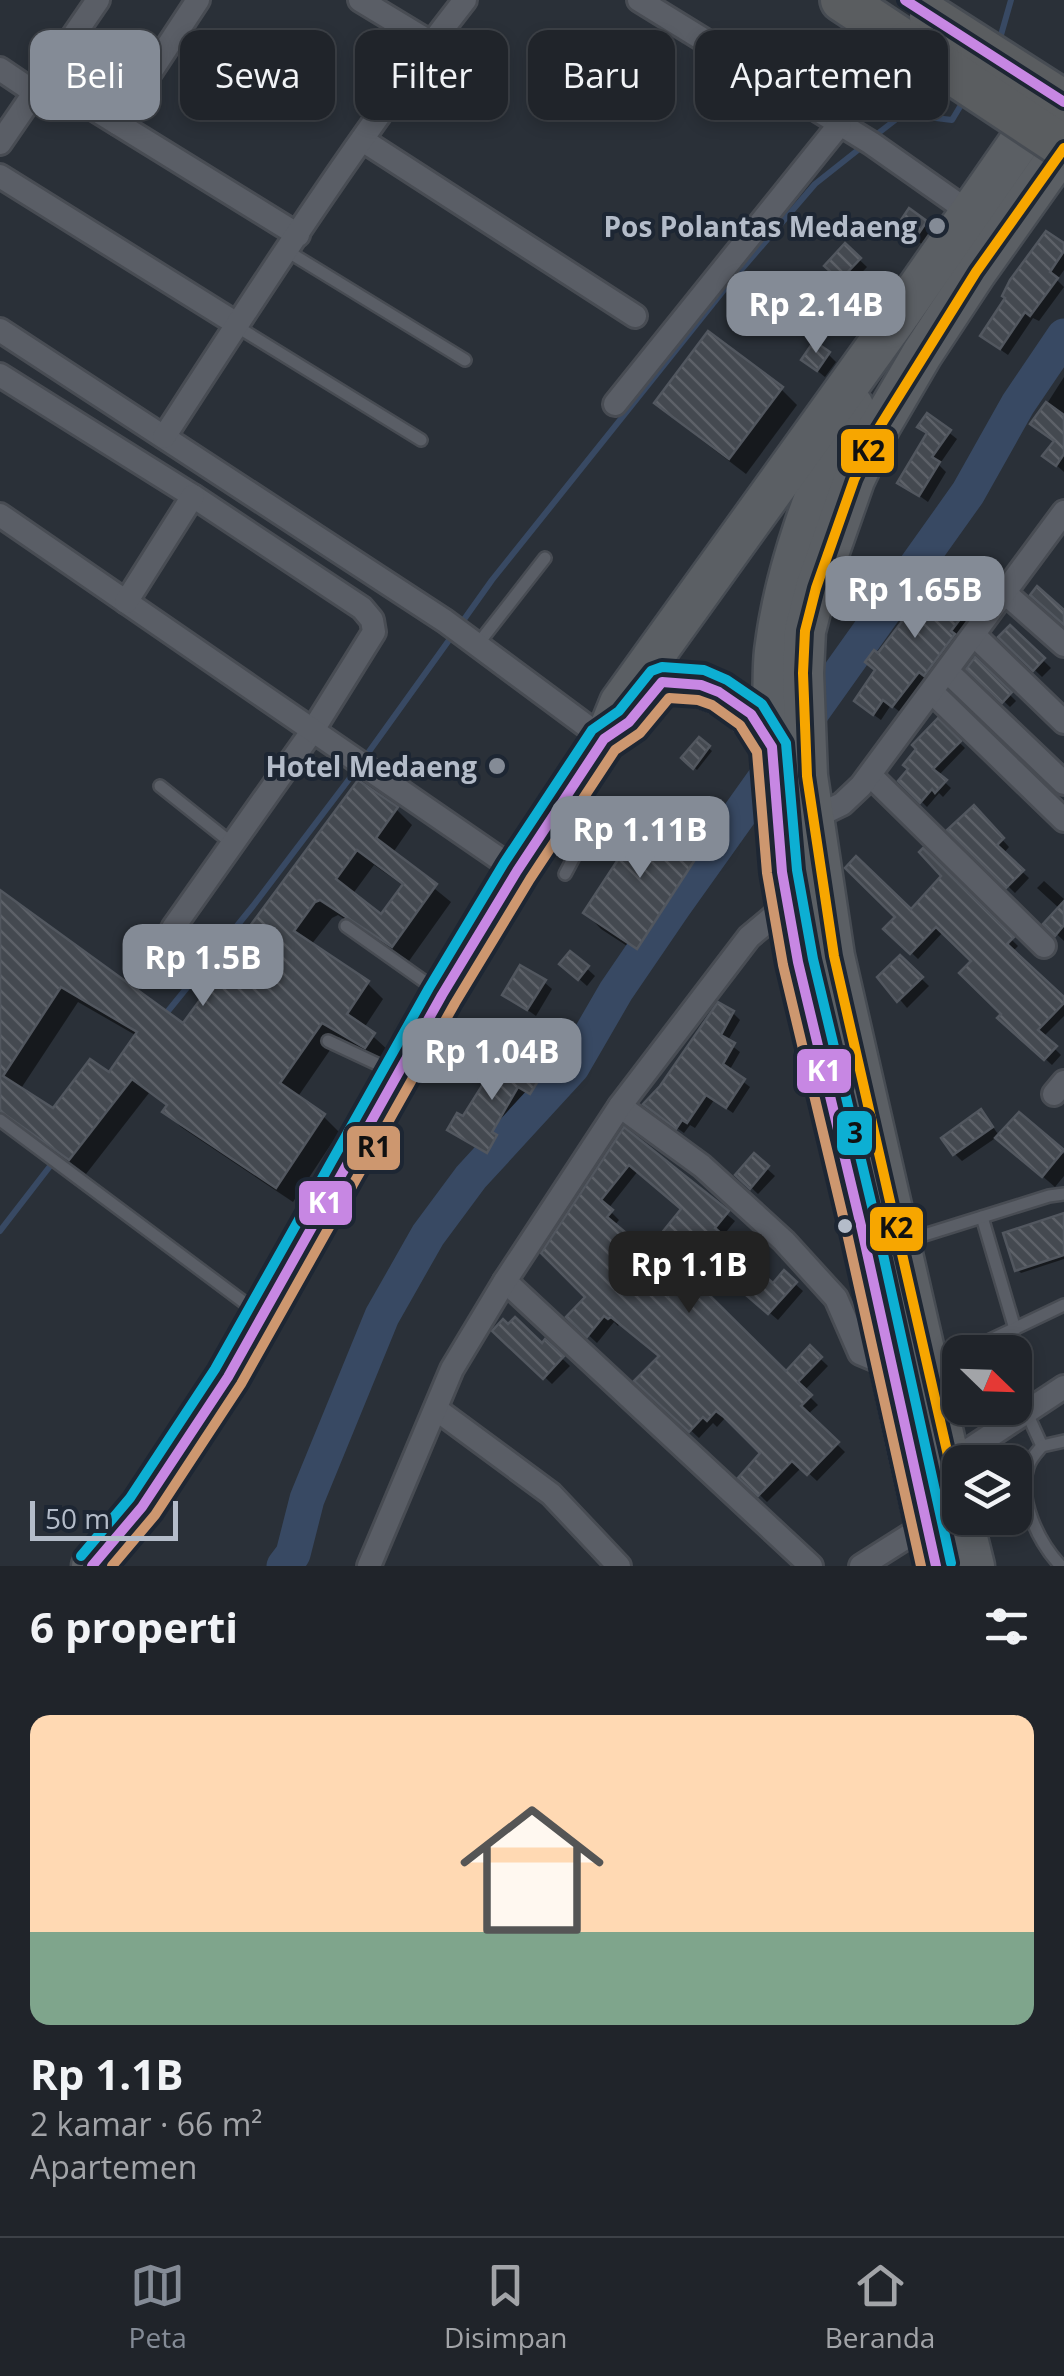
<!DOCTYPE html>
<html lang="id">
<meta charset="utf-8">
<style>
body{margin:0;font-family:"Open Sans",sans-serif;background:#2d3036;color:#f1f3f6;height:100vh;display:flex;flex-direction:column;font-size:38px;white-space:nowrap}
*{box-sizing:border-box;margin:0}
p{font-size:32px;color:#a2a4a8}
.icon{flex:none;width:55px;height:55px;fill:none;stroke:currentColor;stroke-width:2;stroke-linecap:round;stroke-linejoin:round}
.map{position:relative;height:1566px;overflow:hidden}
.panel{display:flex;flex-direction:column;background:#20242a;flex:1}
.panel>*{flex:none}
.top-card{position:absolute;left:30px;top:30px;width:1005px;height:90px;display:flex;gap:20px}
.needle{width:65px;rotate:113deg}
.buttons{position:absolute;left:942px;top:1335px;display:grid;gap:20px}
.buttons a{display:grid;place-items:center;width:90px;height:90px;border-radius:20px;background:#20242a;box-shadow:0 5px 15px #0003,0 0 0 2px #3d4147;font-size:50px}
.scale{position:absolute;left:30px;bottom:25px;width:148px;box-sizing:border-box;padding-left:10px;border:5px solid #b4bcc9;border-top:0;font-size:28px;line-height:35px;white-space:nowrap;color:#b4bcc9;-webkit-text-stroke:8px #1d2633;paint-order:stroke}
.price{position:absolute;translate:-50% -85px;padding:0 22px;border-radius:20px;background:#848b96;color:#fff;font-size:32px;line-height:65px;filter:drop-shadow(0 2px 5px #0008)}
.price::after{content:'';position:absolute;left:50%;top:60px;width:30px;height:22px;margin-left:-15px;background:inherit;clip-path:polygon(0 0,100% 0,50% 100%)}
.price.current{background:#222;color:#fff}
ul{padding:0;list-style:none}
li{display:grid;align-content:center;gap:20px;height:530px;padding:0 30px}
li+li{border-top:2px solid #3d4147}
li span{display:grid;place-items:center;height:310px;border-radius:20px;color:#555}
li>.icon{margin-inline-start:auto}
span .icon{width:180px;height:180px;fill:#fffc;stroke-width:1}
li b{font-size:42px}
h2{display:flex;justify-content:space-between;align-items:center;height:120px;padding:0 30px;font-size:42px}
.pill{padding:0 35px;border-radius:20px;background:#20242a;box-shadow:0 5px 15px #0003,0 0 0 2px #3d4147;font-size:35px;line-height:90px}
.pill.current{background:#848b96;color:#fff}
.tabs{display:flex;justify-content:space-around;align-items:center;height:140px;border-top:2px solid #3d4147;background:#20242a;font-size:28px;color:#a2a4a8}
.tabs a{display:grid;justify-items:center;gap:5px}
.tabs .current{color:#848b96}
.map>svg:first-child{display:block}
</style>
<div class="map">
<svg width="1064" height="1566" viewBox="0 0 1064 1566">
<defs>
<pattern id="building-back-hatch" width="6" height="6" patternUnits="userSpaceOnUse" patternTransform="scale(2.5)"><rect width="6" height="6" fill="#444950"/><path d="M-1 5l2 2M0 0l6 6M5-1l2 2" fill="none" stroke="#5d6168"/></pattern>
</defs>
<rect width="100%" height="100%" fill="#2a3038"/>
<!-- shadow -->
<g fill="#0007" fill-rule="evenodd">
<polygon points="926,223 933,230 923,245 908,234"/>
<polygon points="845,246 867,267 849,286 828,265"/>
<polygon points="1064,246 1064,270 1057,280 1064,287 1039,321 1033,318 1008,355 991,343 1008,298"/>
<polygon points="797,305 804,313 791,330 777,319"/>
<polygon points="828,354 836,362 825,377 804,360"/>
<polygon points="1064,377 1064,472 1046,456 1056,442 1034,424"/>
<polygon points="781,389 797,405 746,474 674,419 658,403"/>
<polygon points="928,416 957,439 939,465 946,472 928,502 900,482 929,435 920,427"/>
<polygon points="952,572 977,597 964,617 970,623 932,681 928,676 900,712 891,705 881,720 864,708 877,671 878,656"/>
<polygon points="1010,628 1051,668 1042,677 1001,637"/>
<polygon points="976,661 1016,701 1010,707 970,669"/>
<polygon points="938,722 965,748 938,776 951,788 943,797 939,793 927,807 901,781"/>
<polygon points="699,740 712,751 697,770 684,758"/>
<polygon points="648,803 686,835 675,851 708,879 653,963 601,929 586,913 648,818"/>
<path d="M396,809l16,16 -20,29 59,48 -42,59 -71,-46 -6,3 -21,27 56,38 16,16 -19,29 25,23 -7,11 -43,-25 -42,61 26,18 16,16 -46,70 -112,-75 -16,-16 3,-4 -19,-14 -63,81 -63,-47 -21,-2 -2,2v-234l184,134zM374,865l30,21 -22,31 -30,-22zM78,1002l59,34 -27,39 -56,36 -34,-21z"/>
<polygon points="974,809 1009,847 1003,854 1029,878 1015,893 951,830"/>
<polygon points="923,852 1018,946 1012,952 1064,1001 1064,1016 1043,1037 1061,1055 1052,1065 1001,1018 1004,1014 974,961 944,931 918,959 887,929 911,913 945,876"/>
<polygon points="1044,881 1064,899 1064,941 1046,924 1060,909 1037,888"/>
<polygon points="571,954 595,976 587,986 570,971"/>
<polygon points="900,958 929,986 907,1008 881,977"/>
<polygon points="544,982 552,989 536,1016 505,994"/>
<polygon points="733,1013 740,1020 727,1042 740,1052 729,1071 750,1087 733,1113 714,1100 695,1128 690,1125 684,1133 653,1111"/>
<polygon points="503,1058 545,1087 538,1099 526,1092 498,1140 502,1144 495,1158 450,1130 464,1119"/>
<polygon points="1019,1116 1064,1154 1064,1176 1055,1187 997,1137 962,1161 955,1154 988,1120 1000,1137"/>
<polygon points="624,1131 735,1221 722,1237 773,1286 784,1274 803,1291 778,1320 704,1256 693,1268 668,1248 684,1210 638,1171 608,1209 619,1220 614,1226 664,1269 651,1284 668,1300 786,1374 810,1349 828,1366 804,1391 818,1405 807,1415 845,1452 817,1481 802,1467 767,1502 742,1478 764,1453 726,1417 717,1427 713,1423 699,1438 638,1381 662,1356 620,1323 618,1326 614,1322 597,1343 569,1317 588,1297 544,1253"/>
<polygon points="754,1157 775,1176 758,1194 738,1175"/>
<polygon points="1064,1216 1064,1259 1021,1273 1017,1269"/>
<polygon points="496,1331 542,1346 546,1343 570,1366 552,1384"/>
</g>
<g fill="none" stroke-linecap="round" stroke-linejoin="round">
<!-- stream -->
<g stroke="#384963" stroke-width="6">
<polyline points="999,42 1011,0"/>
<polyline points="872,138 903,114 952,120 964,100"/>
<polyline points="460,625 492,580 728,285 815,184 863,146"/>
<polyline points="164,1016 253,906 350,778 452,636"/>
<polyline points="0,1231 54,1161"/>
</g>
<!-- river -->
<polyline stroke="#384963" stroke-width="35" points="284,1566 293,1554 307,1499 382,1316 428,1235 471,1177 572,1067 616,991 674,906 968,493 1018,404 1064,336"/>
</g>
<!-- building -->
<g fill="url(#building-back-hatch)" stroke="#52575f" stroke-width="2.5" fill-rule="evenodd">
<polygon points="909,208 927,221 915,239 897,226"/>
<polygon points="1046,231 1064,243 1064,251 1050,272 1058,278 1030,316 1025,312 1000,349 980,336 1005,298 1002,296 1010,280"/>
<polygon points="845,243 861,258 840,280 824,266"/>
<polygon points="782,291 799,304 783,324 766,312"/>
<polygon points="708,331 783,387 729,459 654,403"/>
<polygon points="814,341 830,352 817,371 801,360"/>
<polygon points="1046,402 1064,415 1064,454 1056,466 1042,456 1054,441 1030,424"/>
<polygon points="927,413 951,430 932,457 940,462 919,496 897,483 927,433 917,427"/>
<polygon points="951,568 972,588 958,609 964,614 951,631 955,634 924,676 919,672 892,707 883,700 873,715 854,701 875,670 865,662 874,650 878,653 906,616 901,612 927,576 938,585"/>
<polygon points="1037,586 1064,610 1064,625 1030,595"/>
<polygon points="1010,625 1045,658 1033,671 998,637"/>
<polygon points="975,657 1012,692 1002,703 966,669"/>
<polygon points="938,718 961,741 933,769 947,780 935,793 932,789 920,803 898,781 908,769 903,765 916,749 912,745"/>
<polygon points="699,737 710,746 693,769 681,758"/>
<path d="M358,780l40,27 -22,31 61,46 -45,63 -72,-47 -5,2 -21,29 75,50 -22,33 28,19 -10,15 -43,-25 -42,60 45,31 -49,74 -114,-76 5,-7 -35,-26 -63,81 -69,-49v-221l183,133 33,-45 -3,-2zM357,850l46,34 -22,30 -45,-35zM61,987l76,45 -28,40 -19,-13 -37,49 -50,-32z"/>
<polygon points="648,799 672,817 658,837 694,861 637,949 583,913 646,817 639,812"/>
<polygon points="974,805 1004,838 997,845 1024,870 1006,888 947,830"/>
<polygon points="923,848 1014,937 1007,944 1064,997 1064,1003 1038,1030 1057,1046 1044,1060 997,1018 1001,1014 959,973 971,961 936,927 910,954 883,929 895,917 845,868 856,856 911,909 941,876 919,852"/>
<polygon points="1064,901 1064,925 1055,936 1043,924"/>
<polygon points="570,951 589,966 578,980 559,964"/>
<polygon points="900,955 923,977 897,1002 877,977"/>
<polygon points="520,965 546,980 527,1010 502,995"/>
<polygon points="718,1002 734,1011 721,1035 735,1043 723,1064 745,1079 726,1108 706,1095 687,1123 682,1120 676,1129 643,1104 660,1086"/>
<polygon points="502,1054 540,1078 530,1094 518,1087 492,1132 497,1135 487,1153 447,1130 457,1113 463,1116"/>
<polygon points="981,1109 993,1127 953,1155 941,1138"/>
<polygon points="1019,1112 1064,1150 1042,1177 995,1138"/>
<polygon points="624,1127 729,1211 715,1228 733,1244 731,1246 773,1283 784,1270 797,1282 768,1314 694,1250 684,1262 656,1240 681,1209 629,1165 601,1200 613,1210 607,1217 657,1259 644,1275 668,1296 688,1274 786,1371 810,1345 822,1357 798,1382 812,1395 801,1406 839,1442 807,1475 792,1461 758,1496 738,1478 760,1453 724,1417 716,1411 707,1421 703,1417 689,1432 634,1381 659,1356 611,1317 608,1319 604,1316 587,1337 566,1317 585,1297 541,1253"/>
<polygon points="754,1153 769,1166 750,1189 735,1175"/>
<polygon points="1064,1213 1064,1255 1015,1271 1003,1233"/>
<polygon points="515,1317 542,1343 545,1339 564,1356 543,1379 492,1331 503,1319 508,1324"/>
</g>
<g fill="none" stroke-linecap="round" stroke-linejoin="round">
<!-- service casing -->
<g stroke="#484c53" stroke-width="16">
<g id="service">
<polyline points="287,251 465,360"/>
<polyline points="236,326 421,440"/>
<polyline points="478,644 545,558"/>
<polyline points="160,786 234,845"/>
<polyline points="565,874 582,842 585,830 567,810"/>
<polyline points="346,926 435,989"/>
<polyline points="328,1041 390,1070"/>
<polyline points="0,1120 257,1312"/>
<polyline points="982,1217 1015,1329"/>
<polyline points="905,1241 1049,1196 1064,1194"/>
<polyline points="965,1352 1064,1305"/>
<polyline points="1026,1411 1042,1446"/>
<path d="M1061,1566c-22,-23 -44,-67 -33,-99 2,-8 9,-15 14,-21l22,-5"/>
</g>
</g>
<!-- minor casing -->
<g stroke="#484c53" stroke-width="28">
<g id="minor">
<polyline points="360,0 431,43"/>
<polyline points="639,0 871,143 969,212"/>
<polyline points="0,69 34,92"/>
<polyline points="44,78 298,235"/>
<polyline points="117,123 198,0"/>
<polyline points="364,141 635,316"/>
<polyline points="0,143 98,0"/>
<polyline points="0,176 237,324"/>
<polyline points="0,330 445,621 604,739"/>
<polyline points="0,375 193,496 362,608 372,620 374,632 313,730 173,928"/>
<polyline points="615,404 840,124"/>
<path d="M164,437c96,-148 192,-298 301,-437"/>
<polyline points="0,515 517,871"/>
<polyline points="1005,593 1064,645"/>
<polyline points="126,602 193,496"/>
<polyline points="974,635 1064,722"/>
<polyline points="948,672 1064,783"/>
<polyline points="932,692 1064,820"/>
<polyline points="870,775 1044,946"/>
<polyline points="811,819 842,804 861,786 1064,512"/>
<polyline points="1054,1094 1064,1082"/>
<polyline points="620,1106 702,1166 784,1241 836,1298 860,1353 891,1366"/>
<polyline points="505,1281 811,1566"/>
<polyline points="436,1409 551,1494 619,1566"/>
<polyline points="949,1463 1064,1387"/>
<polyline points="369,1566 452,1369 505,1281 620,1106 749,937 786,906"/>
<polyline points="861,1566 926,1525"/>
</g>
</g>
<!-- trunk casing -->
<g stroke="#474c53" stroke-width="45">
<g id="trunk">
<path d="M853,406c-35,77 -68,161 -78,245 -2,18 -1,36 -2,53 -5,167 41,324 79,485 29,125 53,252 84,377"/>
<path d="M662,682c50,-1 86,21 110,65"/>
<polyline points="960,1508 834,956 807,776 803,673 805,631 816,588 854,480 877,431 922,354 976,272 1064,148"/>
<polyline points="962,1518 974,1566"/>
<polyline points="92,1566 142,1507 228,1377 442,995 517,871 607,735 620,703 894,322 1050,98"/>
</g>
</g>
<!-- motorway casing -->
<g stroke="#474c53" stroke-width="48">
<polyline id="motorway" points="842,0 907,43"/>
</g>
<!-- service -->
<use href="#service" stroke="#5a5e66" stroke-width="11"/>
<!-- minor -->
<use href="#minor" stroke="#5a5e66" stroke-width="22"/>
<!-- trunk -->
<use href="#trunk" stroke="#5b5f64" stroke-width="40"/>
<!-- motorway -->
<use href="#motorway" stroke="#5a5d60" stroke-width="42"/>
<!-- motorway-bridge casing -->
<g stroke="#474c53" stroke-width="48" stroke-linecap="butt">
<g id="motorway-bridge">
<polyline points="931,17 1064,102"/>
<polyline points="907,43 1064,147"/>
</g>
</g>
<!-- motorway-bridge -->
<use href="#motorway-bridge" stroke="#5a5d60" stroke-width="42"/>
<!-- bus-1 casing -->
<g stroke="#1d2633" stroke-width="18">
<g id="bus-1">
<polyline points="905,0 1064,102"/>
<polyline points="92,1566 142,1507 228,1377 442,995 517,871 604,739 629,722 662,682 701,685 719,692 751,714 772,747 782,872 798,962 862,1230 936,1566"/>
</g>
</g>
<!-- bus-2 casing -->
<g stroke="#1d2633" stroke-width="18">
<polyline id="bus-2" points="112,1566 155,1515 241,1384 455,1003 530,879 615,750 640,733 669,698 698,700 712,705 740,725 757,752 767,873 783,965 847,1233 921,1566"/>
</g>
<!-- bus-3 casing -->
<g stroke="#1d2633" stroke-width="18">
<polyline id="bus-3" points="81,1556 130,1498 215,1369 429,988 504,863 592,730 619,711 651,671 662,667 704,670 727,680 762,704 786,743 797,870 813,959 877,1227 951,1563"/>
</g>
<!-- bus-4 casing -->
<g stroke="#1d2633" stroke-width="18">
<polyline id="bus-4" points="960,1508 834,956 807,776 803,673 805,631 816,588 854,480 877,431 976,272 1064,148"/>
</g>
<!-- bus-1 -->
<use href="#bus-1" stroke="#c787e3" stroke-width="10"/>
<!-- bus-2 -->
<use href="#bus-2" stroke="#cd976f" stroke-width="10"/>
<!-- bus-3 -->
<use href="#bus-3" stroke="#0dafd3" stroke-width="10"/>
<!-- bus-4 -->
<use href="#bus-4" stroke="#f7a600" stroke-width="10"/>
</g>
<!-- markers -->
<g fill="#848b96" stroke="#1d2633" stroke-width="4">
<circle cx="937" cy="226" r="10"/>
<circle cx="497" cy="766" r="10"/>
</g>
<circle fill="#b4bcc9" stroke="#1d2633" stroke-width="4" cx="845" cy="1226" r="9"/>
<g text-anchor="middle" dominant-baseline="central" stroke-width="8" stroke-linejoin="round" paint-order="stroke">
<!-- poi labels -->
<g font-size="28" font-weight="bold" fill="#b4bcc9" stroke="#1d2633" text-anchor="end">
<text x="917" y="226">Pos Polantas Medaeng</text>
<text x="477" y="766">Hotel Medaeng</text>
</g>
</g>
<g stroke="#1d2633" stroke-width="4">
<rect x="839" y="427" width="57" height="48" rx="10" fill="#f7a600"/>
<rect x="795" y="1047" width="58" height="48" rx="10" fill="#c787e3"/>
<rect x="835" y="1109" width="39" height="48" rx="10" fill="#0dafd3"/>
<rect x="345" y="1124" width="57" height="48" rx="10" fill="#cd976f"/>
<rect x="297" y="1179" width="57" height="48" rx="10" fill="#c787e3"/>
<rect x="868" y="1205" width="57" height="48" rx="10" fill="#f7a600"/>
</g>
<g font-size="28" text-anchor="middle" font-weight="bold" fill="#fff">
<text x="824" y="1081">K1</text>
<text x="325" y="1213">K1</text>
</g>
<g font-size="28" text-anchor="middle" font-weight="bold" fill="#111">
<text x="868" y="461">K2</text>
<text x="855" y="1143">3</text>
<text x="374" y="1157">R1</text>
<text x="896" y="1238">K2</text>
</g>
</svg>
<div class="buttons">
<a><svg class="needle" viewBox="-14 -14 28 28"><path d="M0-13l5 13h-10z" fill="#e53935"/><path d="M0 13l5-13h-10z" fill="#a2a4a8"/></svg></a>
<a><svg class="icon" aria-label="layers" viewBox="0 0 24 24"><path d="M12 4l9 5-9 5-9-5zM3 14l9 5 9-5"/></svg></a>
</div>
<div class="scale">50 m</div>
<b class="price" style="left:816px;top:356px">Rp 2.14B</b>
<b class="price" style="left:915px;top:641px">Rp 1.65B</b>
<b class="price" style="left:640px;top:881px">Rp 1.11B</b>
<b class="price" style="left:203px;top:1009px">Rp 1.5B</b>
<b class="price" style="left:492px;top:1103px">Rp 1.04B</b>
<b class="price current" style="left:689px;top:1316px">Rp 1.1B</b>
<div class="top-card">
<a class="pill current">Beli</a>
<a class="pill">Sewa</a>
<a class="pill">Filter</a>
<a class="pill">Baru</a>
<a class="pill">Apartemen</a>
</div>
</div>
<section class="panel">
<h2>6 properti<svg class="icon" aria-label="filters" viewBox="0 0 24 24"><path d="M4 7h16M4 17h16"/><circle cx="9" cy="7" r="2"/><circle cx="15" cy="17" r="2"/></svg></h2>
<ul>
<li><span style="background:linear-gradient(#ffd9b3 70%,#7fa58c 0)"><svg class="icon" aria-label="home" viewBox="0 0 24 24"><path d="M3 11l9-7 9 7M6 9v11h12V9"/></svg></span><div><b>Rp 1.1B</b><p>2 kamar · 66 m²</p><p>Apartemen</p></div></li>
</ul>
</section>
<nav class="tabs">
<a class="current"><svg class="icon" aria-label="map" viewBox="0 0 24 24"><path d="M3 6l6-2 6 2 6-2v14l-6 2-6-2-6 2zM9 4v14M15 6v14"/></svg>Peta</a>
<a><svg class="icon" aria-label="saved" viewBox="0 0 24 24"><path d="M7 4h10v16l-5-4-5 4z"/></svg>Disimpan</a>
<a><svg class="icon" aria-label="home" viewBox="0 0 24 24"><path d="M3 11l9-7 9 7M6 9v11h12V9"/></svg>Beranda</a>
</nav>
